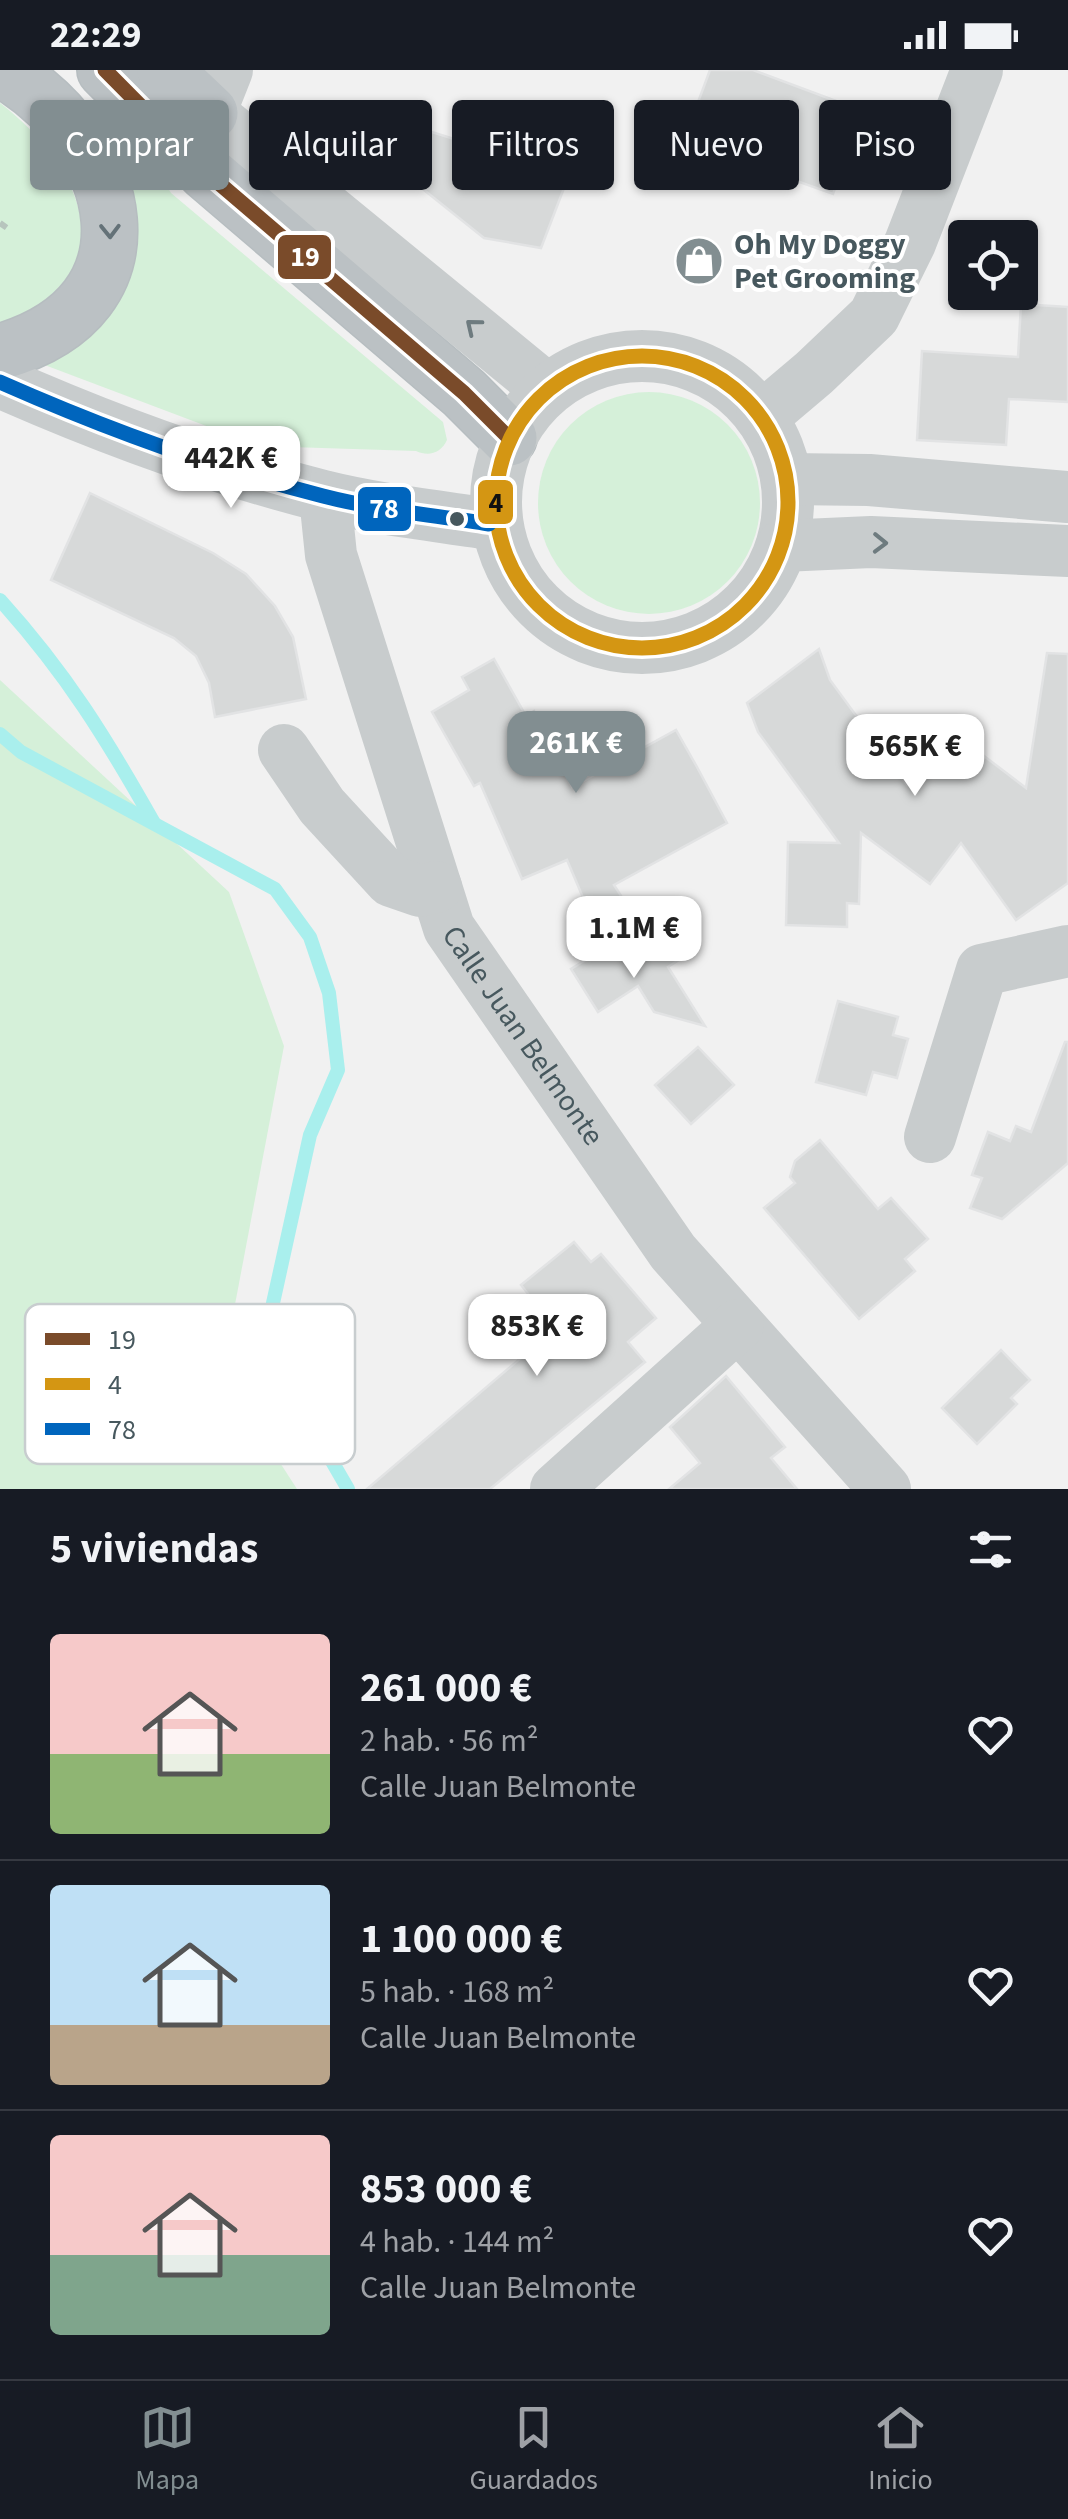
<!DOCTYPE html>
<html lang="es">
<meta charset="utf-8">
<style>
body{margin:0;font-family:"Source Sans 3",sans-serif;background:#20242c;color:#f1f3f6;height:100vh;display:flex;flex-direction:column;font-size:38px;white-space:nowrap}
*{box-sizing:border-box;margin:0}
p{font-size:32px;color:#9ea1a6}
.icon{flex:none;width:55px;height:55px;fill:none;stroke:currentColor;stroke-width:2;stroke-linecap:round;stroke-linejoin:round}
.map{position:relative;height:1419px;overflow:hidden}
.panel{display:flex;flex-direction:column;background:#171b24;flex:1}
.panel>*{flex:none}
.banner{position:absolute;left:30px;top:30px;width:1010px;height:90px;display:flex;gap:20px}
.controls{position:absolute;left:948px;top:150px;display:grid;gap:20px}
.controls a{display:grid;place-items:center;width:90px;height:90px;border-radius:10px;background:#171b24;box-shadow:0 2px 8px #0004;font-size:50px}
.price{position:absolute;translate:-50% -85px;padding:0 22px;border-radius:20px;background:#fff;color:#222;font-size:32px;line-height:65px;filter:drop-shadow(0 2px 5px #0008)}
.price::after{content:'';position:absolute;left:50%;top:60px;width:30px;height:22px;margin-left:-15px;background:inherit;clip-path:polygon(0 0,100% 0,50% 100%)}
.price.selected{background:#828e91;color:#fff}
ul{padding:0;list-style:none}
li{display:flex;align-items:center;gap:30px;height:250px;padding:0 50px}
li+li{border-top:2px solid #363941}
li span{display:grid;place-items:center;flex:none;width:280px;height:200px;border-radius:10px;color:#555}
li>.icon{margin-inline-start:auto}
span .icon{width:120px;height:120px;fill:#fffc;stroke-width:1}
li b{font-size:42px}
h2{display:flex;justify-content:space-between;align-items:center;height:120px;padding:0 50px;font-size:42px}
.tag{padding:0 35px;border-radius:10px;background:#171b24;box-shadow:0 2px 8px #0004;font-size:35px;line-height:90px}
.tag.selected{background:#828e91;color:#fff}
.status{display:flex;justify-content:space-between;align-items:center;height:70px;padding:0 50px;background:#171b24;direction:ltr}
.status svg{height:28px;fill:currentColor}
.menu{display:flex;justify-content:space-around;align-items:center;height:140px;border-top:2px solid #363941;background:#171b24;font-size:28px;color:#9ea1a6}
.menu a{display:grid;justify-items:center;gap:5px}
.menu .selected{color:#828e91}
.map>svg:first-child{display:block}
</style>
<div class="status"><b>22:29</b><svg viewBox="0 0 49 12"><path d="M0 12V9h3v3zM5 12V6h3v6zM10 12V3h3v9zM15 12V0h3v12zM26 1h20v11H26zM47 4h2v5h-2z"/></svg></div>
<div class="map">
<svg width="1068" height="1419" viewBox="0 0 1068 1419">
<rect width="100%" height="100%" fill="#f1f1f1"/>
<!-- green -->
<g fill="#d5f0d9">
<path d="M0,33c62,47 125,139 41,200 -13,9 -27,15 -41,22z"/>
<path d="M149,87l22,36 272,229 4,18c-6,13 -18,17 -31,11l-157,-5 -217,-82c13,-7 30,-14 41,-23 54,-45 64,-110 42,-173z"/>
<circle cx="649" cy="433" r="111"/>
<polygon points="0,610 229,822 284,976 222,1303 297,1419 0,1419"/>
</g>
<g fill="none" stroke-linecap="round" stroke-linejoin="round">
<!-- stream -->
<g stroke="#a9efed" stroke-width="14">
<path d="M0,530c66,73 106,138 154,223"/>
<polyline points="0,664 21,682 275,819 310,867 329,923 338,1000 310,1065 264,1274 348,1419"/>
</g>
</g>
<!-- building -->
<g fill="#d7d9d9" stroke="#e2e3e4" stroke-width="2.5">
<polygon points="710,0 753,0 863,41 833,124 780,105 775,118 679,83"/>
<polygon points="419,58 569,105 541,178 484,168 404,104"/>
<polygon points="1021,234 1068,237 1068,332 1009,329 1006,375 917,370 922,281 1018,287"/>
<polygon points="90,423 213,483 246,504 275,536 293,567 306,629 215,647 209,613 196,586 174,568 51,510"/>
<polygon points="819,579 830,610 907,715 934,680 951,694 967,673 1026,718 1047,583 1068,584 1068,813 1016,850 961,773 930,814 861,763 859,834 847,833 847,857 786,855 788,772 839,773 758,662 747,633"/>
<polygon points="494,589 526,646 534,641 572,717 676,660 697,697 727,753 614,815 638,852 593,851 567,790 522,809 480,713 474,716 432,642 469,620 462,607"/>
<polygon points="610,871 679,890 668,897 705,956 654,942 638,916 598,942 571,899 611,874"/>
<polygon points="838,931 898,947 893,965 908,969 897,1008 873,1002 866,1025 816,1012"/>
<polygon points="1065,972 1068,972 1068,1093 1002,1149 970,1138 982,1108 972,1105 988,1062 1010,1071 1016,1056 1031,1062"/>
<polygon points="698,977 734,1015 691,1054 655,1015"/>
<polygon points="820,1070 878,1139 891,1128 928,1169 905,1189 915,1201 859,1249 764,1138 795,1113 790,1107 795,1091"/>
<polygon points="574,1172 591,1192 601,1184 656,1248 628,1272 645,1292 490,1419 367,1419 529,1281 517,1266 544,1244 521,1215"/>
<polygon points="1001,1280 1030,1310 1011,1328 1017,1334 977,1374 942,1338"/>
<polygon points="726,1306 785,1377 771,1388 797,1419 669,1419 700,1393 670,1357"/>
</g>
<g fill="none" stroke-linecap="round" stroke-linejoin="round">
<!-- highway casing -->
<g stroke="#b6bdc0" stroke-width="58">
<g id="highway">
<polyline points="105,0 207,103 464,323 509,368"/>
<polyline points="165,0 210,43"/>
<path d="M0,282c165,-47 125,-211 3,-282"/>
</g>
</g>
<!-- path -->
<polyline stroke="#b7c5bd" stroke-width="6" stroke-dasharray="8 5" stroke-linecap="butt" points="0,153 10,160"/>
<!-- minor -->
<g stroke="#c8cccd" stroke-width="52">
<polyline points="227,0 210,43 547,319"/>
<circle cx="642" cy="432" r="146"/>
<path d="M0,312c104,46 212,86 323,114 56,14 116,20 173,29"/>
<polyline points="762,347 814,303 874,246 910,173 977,0"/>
<polyline points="787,409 869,410 1068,427"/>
<path id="s1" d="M325,427l6,58 118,373 224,324 212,237"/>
<polyline points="782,476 871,472 1068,481"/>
<polyline points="284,680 322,736 391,811 420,821 436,817"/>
<polyline points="930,1067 982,900 1068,881"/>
<polyline points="556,1419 738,1255"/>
</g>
<!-- highway -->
<use href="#highway" stroke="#bbc1c4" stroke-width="55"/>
<!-- bus-1 casing -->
<g stroke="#fff" stroke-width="22">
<polyline id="bus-1" points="105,0 207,103 464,323 509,368"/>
</g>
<!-- bus-2 casing -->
<g stroke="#fff" stroke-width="22">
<circle id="bus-2" cx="642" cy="432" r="146"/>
</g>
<!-- bus-3 casing -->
<g stroke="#fff" stroke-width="22">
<path id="bus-3" d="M0,312c104,46 213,86 323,114 54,14 111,19 166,28"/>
</g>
<!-- bus-1 -->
<use href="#bus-1" stroke="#7a4b2a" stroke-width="15"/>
<!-- bus-2 -->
<use href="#bus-2" stroke="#d49613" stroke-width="15"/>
<!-- bus-3 -->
<use href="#bus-3" stroke="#0065bd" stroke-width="15"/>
</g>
<!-- one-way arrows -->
<defs><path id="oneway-chevron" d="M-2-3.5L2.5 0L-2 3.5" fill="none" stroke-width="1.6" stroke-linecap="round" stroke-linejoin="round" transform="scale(2.5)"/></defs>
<use stroke="#647278" href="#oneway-chevron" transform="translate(110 161) rotate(89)"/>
<g stroke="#6e7b7f">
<use href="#oneway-chevron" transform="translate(473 256) rotate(-141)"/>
<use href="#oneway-chevron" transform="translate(880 473) rotate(1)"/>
</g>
<!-- icons -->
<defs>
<g id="shop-disc" transform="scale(2.5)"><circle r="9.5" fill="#828e91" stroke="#fff"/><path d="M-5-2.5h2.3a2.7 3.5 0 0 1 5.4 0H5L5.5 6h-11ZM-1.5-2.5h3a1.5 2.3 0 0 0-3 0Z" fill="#fff"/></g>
</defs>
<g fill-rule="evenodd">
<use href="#shop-disc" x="699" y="191"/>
</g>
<!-- markers -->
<circle fill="#47585e" stroke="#fff" stroke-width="4" cx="457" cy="449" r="9"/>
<g text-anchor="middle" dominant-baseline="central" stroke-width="8" stroke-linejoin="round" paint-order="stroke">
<!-- poi labels -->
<g font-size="30" font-weight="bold" fill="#47585e" stroke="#fff" text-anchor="start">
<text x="734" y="174">Oh My Doggy<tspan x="734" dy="34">Pet Grooming</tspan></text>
</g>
<!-- street labels -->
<g font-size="30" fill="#47585e" stroke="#fff">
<text stroke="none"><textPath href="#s1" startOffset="580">Calle Juan Belmonte</textPath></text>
</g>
</g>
<!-- legend -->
<rect x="25" y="1234" width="330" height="160" rx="15" fill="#fff" stroke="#c8cdcf" stroke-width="2.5"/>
<rect x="45" y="1263" width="45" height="12" fill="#7a4b2a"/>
<rect x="45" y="1308" width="45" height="12" fill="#d49613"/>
<rect x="45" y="1353" width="45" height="12" fill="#0065bd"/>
<g font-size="28" fill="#47585e">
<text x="108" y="1279">19</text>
<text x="108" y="1324">4</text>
<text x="108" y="1369">78</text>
</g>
<g stroke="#fff" stroke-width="4">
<rect x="276" y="163" width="57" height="48" rx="10" fill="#7a4b2a"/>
<rect x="476" y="408" width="39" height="48" rx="10" fill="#d49613"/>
<rect x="356" y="415" width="57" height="48" rx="10" fill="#0065bd"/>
</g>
<g font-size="28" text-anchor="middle" font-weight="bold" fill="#fff">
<text x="305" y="196">19</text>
<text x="384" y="448">78</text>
</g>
<g font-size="28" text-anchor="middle" font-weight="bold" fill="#111">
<text x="496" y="442">4</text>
</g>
</svg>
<div class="controls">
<a><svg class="icon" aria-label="locate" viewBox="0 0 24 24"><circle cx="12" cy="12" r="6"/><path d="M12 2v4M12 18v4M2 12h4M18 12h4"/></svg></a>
</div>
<b class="price" style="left:231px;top:441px">442K €</b>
<b class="price selected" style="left:576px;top:726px">261K €</b>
<b class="price" style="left:915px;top:729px">565K €</b>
<b class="price" style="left:634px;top:911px">1.1M €</b>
<b class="price" style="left:537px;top:1309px">853K €</b>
<div class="banner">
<a class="tag selected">Comprar</a>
<a class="tag">Alquilar</a>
<a class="tag">Filtros</a>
<a class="tag">Nuevo</a>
<a class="tag">Piso</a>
</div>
</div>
<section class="panel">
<h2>5 viviendas<svg class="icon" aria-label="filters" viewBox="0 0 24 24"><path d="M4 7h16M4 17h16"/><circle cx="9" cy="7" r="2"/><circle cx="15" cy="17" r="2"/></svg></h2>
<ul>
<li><span style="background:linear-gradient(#f6c9c9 60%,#8fb573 0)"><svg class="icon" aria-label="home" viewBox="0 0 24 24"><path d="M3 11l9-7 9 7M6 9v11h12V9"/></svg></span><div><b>261 000 €</b><p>2 hab. · 56 m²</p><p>Calle Juan Belmonte</p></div><svg class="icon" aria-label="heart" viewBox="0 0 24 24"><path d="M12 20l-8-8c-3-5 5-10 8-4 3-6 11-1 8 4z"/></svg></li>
<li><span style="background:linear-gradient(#bfe0f5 70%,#b9a48a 0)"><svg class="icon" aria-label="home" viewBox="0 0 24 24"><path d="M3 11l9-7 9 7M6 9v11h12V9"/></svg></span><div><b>1 100 000 €</b><p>5 hab. · 168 m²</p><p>Calle Juan Belmonte</p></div><svg class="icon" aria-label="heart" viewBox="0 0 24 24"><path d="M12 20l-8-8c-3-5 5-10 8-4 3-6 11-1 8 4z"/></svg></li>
<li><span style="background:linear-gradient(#f6c9c9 60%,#7fa58c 0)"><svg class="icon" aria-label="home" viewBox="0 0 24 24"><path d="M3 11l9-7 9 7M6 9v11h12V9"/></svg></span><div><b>853 000 €</b><p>4 hab. · 144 m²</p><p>Calle Juan Belmonte</p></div><svg class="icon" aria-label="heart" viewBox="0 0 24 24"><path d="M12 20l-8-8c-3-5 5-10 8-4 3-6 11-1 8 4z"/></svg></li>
</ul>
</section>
<nav class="menu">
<a class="selected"><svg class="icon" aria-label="map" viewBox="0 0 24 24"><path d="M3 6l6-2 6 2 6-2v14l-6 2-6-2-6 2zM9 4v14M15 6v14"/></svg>Mapa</a>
<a><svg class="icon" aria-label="saved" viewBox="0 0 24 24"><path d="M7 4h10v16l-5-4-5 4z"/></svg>Guardados</a>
<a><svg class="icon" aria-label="home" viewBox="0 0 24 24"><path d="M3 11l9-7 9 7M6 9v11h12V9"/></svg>Inicio</a>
</nav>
